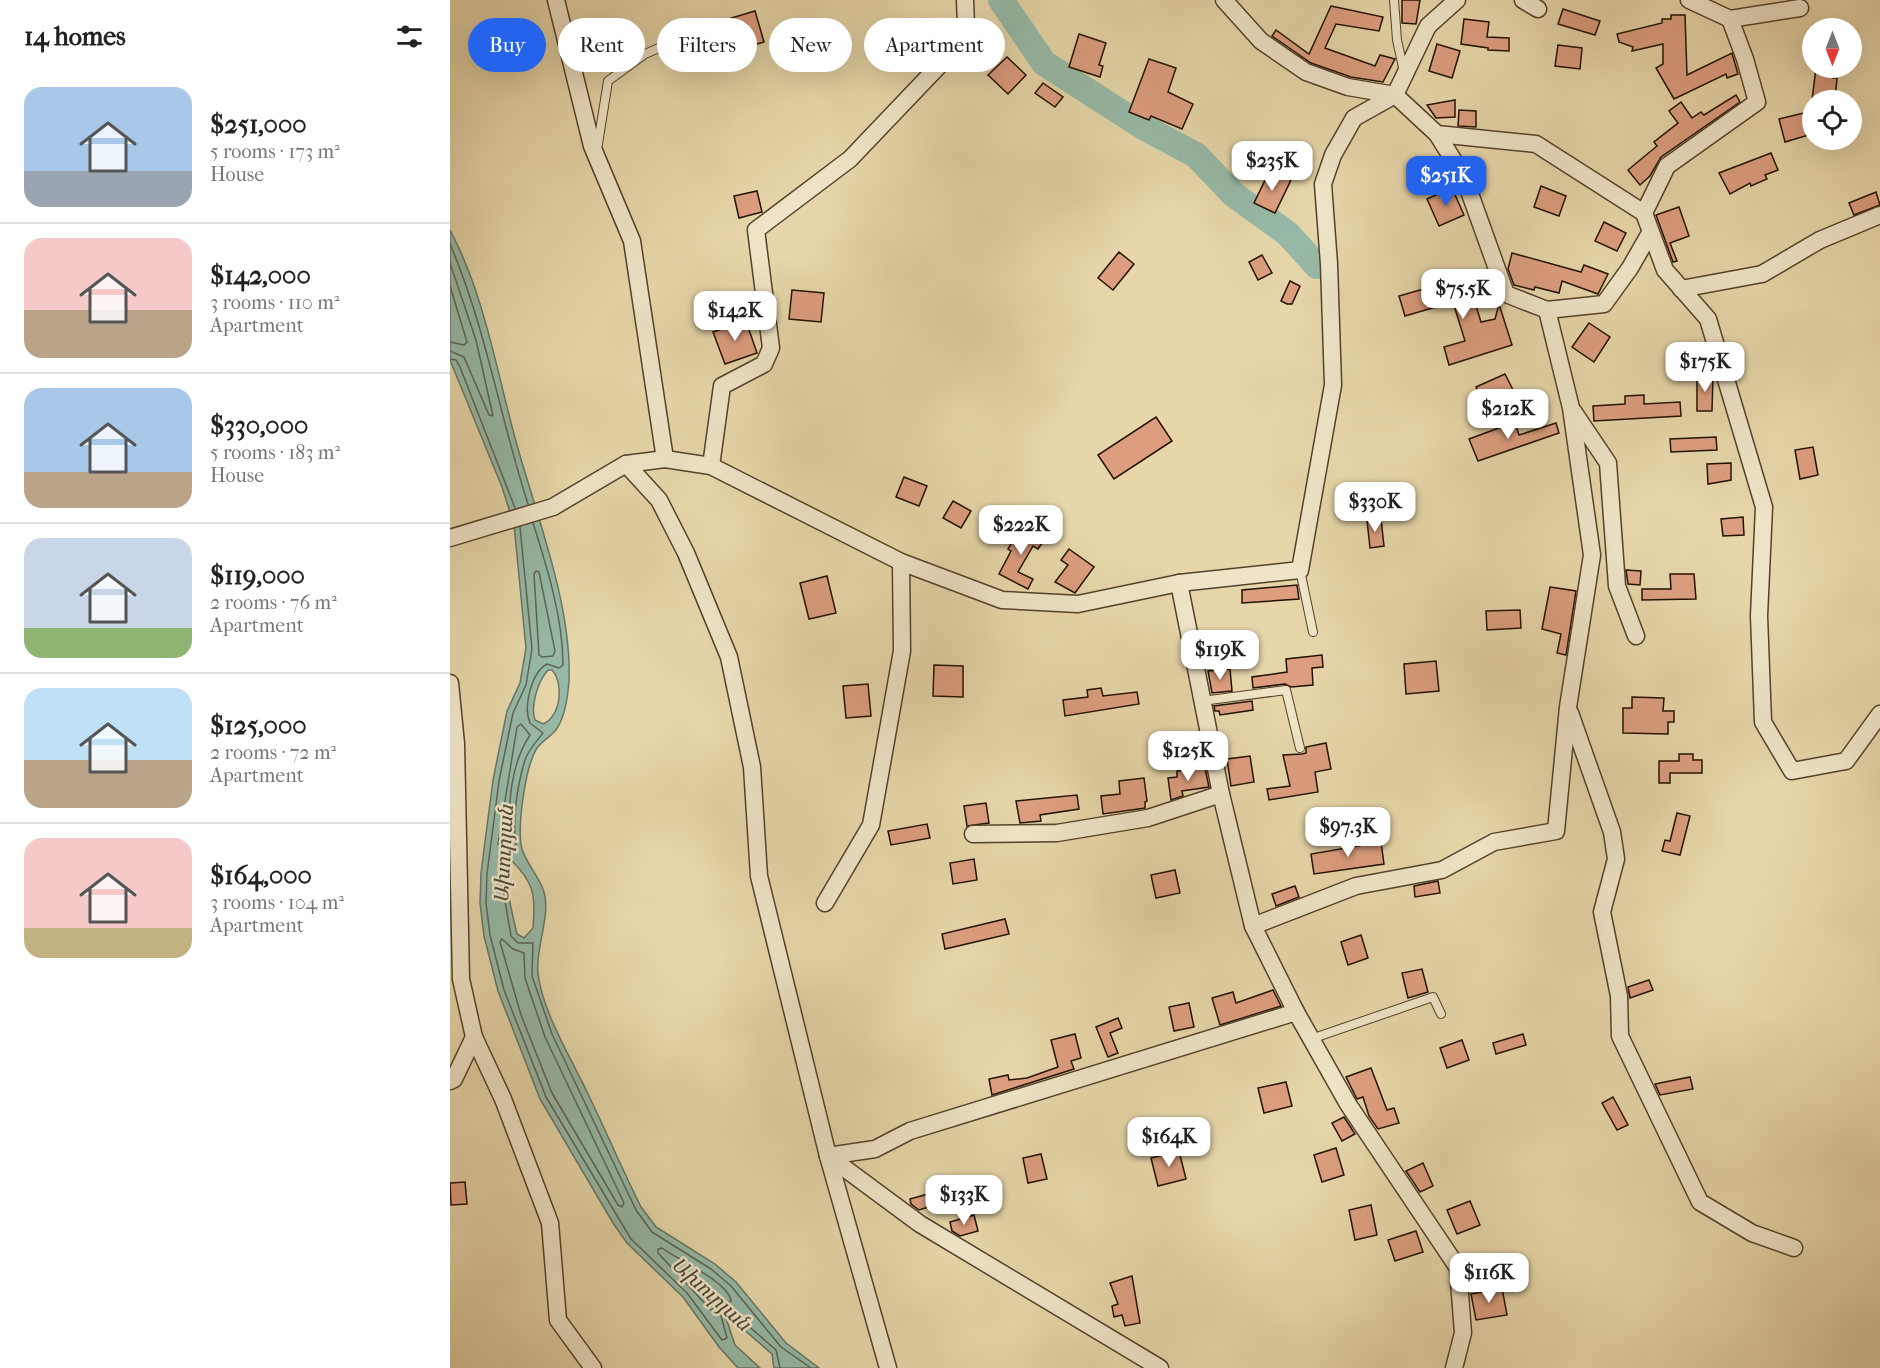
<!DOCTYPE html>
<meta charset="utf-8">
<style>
body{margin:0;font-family:"IM FELL French Canon","Noto Serif Armenian",serif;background:#f2f2f2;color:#222;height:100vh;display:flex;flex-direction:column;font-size:22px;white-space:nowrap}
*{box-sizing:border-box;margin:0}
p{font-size:20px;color:#767676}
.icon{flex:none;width:33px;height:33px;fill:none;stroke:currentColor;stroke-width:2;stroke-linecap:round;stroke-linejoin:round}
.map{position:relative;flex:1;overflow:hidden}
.drawer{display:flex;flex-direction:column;background:#fff;width:450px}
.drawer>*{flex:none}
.top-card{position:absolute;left:18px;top:18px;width:570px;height:54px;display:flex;gap:12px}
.needle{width:39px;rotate:180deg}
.fabs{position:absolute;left:1352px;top:18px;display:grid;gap:12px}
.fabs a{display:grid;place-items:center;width:60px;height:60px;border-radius:50%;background:#fff;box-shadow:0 6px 24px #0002;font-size:30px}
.price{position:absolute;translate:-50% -51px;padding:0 14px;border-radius:12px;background:#fff;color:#222;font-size:20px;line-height:39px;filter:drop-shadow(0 2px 3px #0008)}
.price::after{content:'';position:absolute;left:50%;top:36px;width:18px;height:14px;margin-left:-9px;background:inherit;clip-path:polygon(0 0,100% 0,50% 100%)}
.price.on{background:#2563eb;color:#fff}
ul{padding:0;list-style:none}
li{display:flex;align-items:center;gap:18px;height:150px;padding:0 24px}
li+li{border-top:2px solid #e0e0e0}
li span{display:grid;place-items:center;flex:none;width:168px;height:120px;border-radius:18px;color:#555}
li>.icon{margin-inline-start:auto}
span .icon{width:72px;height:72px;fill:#fffc;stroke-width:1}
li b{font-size:26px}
h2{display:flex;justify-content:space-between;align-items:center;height:72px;padding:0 24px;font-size:26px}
.pill{padding:0 21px;border-radius:27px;background:#fff;box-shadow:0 6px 24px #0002;font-size:21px;line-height:54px}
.pill.on{background:#2563eb;color:#fff}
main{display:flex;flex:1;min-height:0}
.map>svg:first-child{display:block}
</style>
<main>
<section class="drawer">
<h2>14 homes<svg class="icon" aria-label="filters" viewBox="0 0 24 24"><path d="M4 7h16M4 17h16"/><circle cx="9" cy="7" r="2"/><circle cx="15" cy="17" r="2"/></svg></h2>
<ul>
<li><span style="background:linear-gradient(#a9c7e8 70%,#9aa5b1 0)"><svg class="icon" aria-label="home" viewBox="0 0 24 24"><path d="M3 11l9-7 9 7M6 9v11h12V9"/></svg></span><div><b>$251,000</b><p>5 rooms · 173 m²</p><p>House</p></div></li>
<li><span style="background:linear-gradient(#f6c9c9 60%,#b9a48a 0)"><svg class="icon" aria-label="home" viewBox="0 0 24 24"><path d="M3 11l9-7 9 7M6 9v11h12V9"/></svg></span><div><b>$142,000</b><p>3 rooms · 110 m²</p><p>Apartment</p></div></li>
<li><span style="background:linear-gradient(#a9c7e8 70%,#b9a48a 0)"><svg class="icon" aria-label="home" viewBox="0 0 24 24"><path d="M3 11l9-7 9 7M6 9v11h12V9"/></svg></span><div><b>$330,000</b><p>5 rooms · 183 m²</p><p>House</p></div></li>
<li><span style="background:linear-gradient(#c9d6e8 75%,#8fb573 0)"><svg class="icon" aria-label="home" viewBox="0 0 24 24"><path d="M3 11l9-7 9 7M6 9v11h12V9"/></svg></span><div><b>$119,000</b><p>2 rooms · 76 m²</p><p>Apartment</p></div></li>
<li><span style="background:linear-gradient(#bfe0f5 60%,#b9a48a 0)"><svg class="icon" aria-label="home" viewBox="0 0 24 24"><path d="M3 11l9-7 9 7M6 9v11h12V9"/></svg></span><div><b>$125,000</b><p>2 rooms · 72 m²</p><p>Apartment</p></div></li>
<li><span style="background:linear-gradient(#f6c9c9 75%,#c2b280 0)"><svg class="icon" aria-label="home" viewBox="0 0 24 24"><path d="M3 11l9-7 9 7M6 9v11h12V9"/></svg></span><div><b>$164,000</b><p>3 rooms · 104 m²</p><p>Apartment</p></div></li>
</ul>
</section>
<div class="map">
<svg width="1430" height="1368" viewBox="0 0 1430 1368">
<rect width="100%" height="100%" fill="#e6d6a9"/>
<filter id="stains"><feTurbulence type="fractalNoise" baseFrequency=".00333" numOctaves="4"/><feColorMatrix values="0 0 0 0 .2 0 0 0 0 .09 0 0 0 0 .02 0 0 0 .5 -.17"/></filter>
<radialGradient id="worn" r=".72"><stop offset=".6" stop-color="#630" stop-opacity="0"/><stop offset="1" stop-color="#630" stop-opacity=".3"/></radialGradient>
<!-- water -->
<path fill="#96b9a7" stroke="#687664" stroke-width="1.5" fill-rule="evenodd" d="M0,230c34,64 46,138 65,208 20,74 57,166 54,242 -1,16 -4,37 -13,50 -6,7 -14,11 -19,18 -12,19 -19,75 -16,97 3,17 18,30 23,47 7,25 -9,55 -6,82 5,39 33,84 50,120 18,37 34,75 53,113l15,20 59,37 21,18 50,61 33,25h-45l-2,-14 -44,-38 -2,2 9,27 25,23h-22l-19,-21 -36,-50 -56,-54 -14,-20 -73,-124 -42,-108 -14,-55 -4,-33 1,-30 12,-93 14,-69 13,-28 6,-35 -12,-123 -12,-38 -52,-127zM98,670h4c12,13 9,47 -9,54l-8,-4c-5,-14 3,-39 13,-50zM60,859c24,23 26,36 23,69l-9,10 -7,-4c-4,-18 -16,-61 -7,-75z"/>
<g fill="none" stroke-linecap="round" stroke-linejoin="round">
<!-- shore -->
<g stroke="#5c6554" stroke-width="1.5">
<path d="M0,244c36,84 50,174 78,260"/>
<polyline points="0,263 26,340 43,416 39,415 14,357 0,351"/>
<polyline points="0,286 17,342 14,345 0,342"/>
<polyline points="0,359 6,360 10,367 65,508"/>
<path d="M83,523c14,44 30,95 30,142l-4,3 -12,-4c-16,9 -24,43 -17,59l13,10c-7,9 -14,16 -18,27 -8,26 -14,65 -8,91l-13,4 -4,16 11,65 7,7h15l-1,33 20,58 84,176 16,22 59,37 20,17 50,61 30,21"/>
<polyline points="70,527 82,649 76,685 63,713 49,781 37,874 36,903 40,935 54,990 96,1097 181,1239 237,1293 272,1340 277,1338 271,1316 274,1311 280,1310 326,1350 330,1368"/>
<polygon points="86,571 89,572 105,651 103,656 92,657 89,655 84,574"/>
<path d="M71,724l9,11c-21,31 -21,73 -22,109l-7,3 -3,-3 19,-117z"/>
<polygon points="52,939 63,949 74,953 75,978 95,1037 174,1203 172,1207 168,1205 102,1093 71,1015 50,942"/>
<path d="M212,1248c16,12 67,34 69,53l-20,9 -53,-57v-4z"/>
</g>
<!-- river -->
<polyline stroke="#96b9a7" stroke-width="26" points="551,0 594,63 695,128 746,155 783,194 838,234 867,266"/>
</g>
<!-- building -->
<g fill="#dc9e7f" stroke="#231100" stroke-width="1.5">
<polygon points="952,0 970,0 966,24 952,23"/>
<polygon points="881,6 933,17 929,31 886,24 875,48 925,66 930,55 945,59 933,82 901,77 861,63 822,36 826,30 859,54"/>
<polygon points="1113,9 1150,21 1145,35 1108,24"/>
<polygon points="305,11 314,42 287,50 278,19"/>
<polygon points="1221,15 1235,15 1237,75 1282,53 1288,74 1277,78 1276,74 1224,99 1206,68 1213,64 1213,44 1182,51 1183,47 1169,42 1167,34 1212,23 1212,19 1221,19"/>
<polygon points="1014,19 1039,22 1037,37 1059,38 1059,51 1038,50 1038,48 1011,44"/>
<polygon points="629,34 656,43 649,65 653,66 650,77 619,67"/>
<polygon points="987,44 1010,51 1002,78 979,71"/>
<polygon points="1108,45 1132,48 1130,69 1105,66"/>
<polygon points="557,57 576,75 558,94 538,75"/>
<polygon points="699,59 726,68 718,92 743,104 732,129 701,116 699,120 679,112"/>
<polygon points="1366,68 1385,68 1383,78 1387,78 1385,100 1362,100"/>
<polygon points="593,83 613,97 605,107 585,93"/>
<polygon points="1286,95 1290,102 1211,157 1200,176 1190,185 1178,170 1207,146 1204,142 1228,123 1219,111 1231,102 1242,118 1251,112 1254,115"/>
<polygon points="1005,100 1005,117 986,118 977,105"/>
<polygon points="1009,110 1026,111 1026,127 1008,126"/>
<polygon points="1362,111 1362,134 1335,142 1329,119"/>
<polygon points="1321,153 1328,170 1315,175 1317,179 1301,186 1300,183 1280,194 1269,173"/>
<polygon points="820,170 841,180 825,213 804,203"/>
<polygon points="1091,186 1116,196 1109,216 1084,207"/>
<polygon points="1002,188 1014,215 989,226 977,199"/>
<polygon points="307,191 312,212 289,218 284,196"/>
<polygon points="1426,192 1430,205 1404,215 1399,203"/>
<polygon points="1229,207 1239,236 1220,243 1227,261 1223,262 1206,215"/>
<polygon points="1154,222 1176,233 1167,251 1145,241"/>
<polygon points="669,252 684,264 663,290 648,278"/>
<polygon points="1062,253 1131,272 1134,265 1158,274 1148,294 1112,281 1109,293 1085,287 1084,290 1064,285 1058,269"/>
<polygon points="812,255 822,273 808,280 799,262"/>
<polygon points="1035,279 1038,292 1023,296 1031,322 1045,319 1049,304 1062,345 999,365 994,347 1015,341 1003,302 955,316 949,296 977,288 979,294"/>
<polygon points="840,281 850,286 842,304 837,304 831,301"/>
<polygon points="342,290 374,293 371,322 339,319"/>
<polygon points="296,321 307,353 275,364 263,332"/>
<polygon points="1139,323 1160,337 1144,362 1122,347"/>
<polygon points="1055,374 1065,394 1035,408 1026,387"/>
<polygon points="1247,375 1263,375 1262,411 1247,411"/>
<polygon points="1194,395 1194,404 1230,402 1231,416 1144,421 1143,406 1175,404 1175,396"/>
<polygon points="706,417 722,441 664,479 648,455"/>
<polygon points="1065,422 1069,435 1106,423 1109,433 1028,461 1019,439"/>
<polygon points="1266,437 1267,450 1221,452 1220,439"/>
<polygon points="1363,447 1368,475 1350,479 1345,450"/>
<polygon points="1281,463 1281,480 1258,484 1257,464"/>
<polygon points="454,477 477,486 469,506 446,497"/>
<polygon points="503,501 521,511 511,528 493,518"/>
<polygon points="1293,517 1294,535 1273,536 1271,519"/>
<polygon points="931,519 934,546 920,548 917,520"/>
<polygon points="572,525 595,539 588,549 583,546 568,572 583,579 578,589 549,574 561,551 558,549"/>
<polygon points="619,549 644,567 625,593 605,582 618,565 611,560"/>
<polygon points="1176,570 1191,571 1190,585 1178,584"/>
<polygon points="1220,574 1244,574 1246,599 1192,600 1192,589 1221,589"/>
<polygon points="377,576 386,613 359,619 350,583"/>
<polygon points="847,585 849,599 792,603 792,590"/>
<polygon points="1100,587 1126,591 1116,655 1107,653 1111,634 1092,629"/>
<polygon points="1070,610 1071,628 1037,630 1036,611"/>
<polygon points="872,655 873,667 862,668 863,685 841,687 835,684 803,688 802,677 837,672 836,659"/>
<polygon points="986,661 989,691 956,694 954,664"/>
<polygon points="484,665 513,666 513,697 483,696"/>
<polygon points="780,669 782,691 762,693 758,671"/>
<polygon points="418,684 421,716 396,718 393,686"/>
<polygon points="651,688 653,696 687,692 689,704 615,716 613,700 638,697 637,690"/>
<polygon points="1182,697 1214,698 1213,711 1224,711 1224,722 1218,722 1218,734 1173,733 1173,708 1182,708"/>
<polygon points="802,701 803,710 770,715 769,711 765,711 764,706"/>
<polygon points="876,743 881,769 865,772 868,792 819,800 817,789 840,786 833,755 852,754 856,753 856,747"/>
<polygon points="1229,754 1243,754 1243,760 1252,760 1252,773 1220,773 1220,783 1209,783 1209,761 1229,761"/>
<polygon points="800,756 804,782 781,786 777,759"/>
<polygon points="755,768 759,787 732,791 733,796 721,800 718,778 727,777 727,771"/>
<polygon points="694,778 697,801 695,802 695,808 653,814 651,796 670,794 669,781"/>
<polygon points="627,795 629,809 590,815 591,821 570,823 566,801"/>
<polygon points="536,803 539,823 517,826 514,806"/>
<polygon points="1227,813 1240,816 1230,855 1212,851 1215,840 1220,841"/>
<polygon points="477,824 480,838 441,845 438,831"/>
<polygon points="931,842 934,864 864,874 861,854"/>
<polygon points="524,859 527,880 503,884 500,863"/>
<polygon points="725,870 730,893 706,898 701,875"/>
<polygon points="988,881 990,893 965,897 964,886"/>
<polygon points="845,886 849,897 826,906 822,894"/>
<polygon points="555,919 559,934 495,949 492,934"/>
<polygon points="911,935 918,958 898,965 891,942"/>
<polygon points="972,969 978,992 958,998 952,973"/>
<polygon points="1199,980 1203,990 1180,998 1178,987"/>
<polygon points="823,990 831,1006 770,1025 762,998 783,992 786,1003"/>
<polygon points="739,1003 744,1027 724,1031 719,1007"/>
<polygon points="668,1018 672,1028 660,1033 668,1053 658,1057 646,1027"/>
<polygon points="625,1034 631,1058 621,1061 624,1069 542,1095 539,1079 558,1075 559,1080 577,1078 608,1067 601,1040"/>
<polygon points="1073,1034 1076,1045 1046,1054 1043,1043"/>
<polygon points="1012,1040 1019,1060 997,1068 990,1048"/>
<polygon points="921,1068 937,1110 944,1108 949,1123 928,1129 919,1116 913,1097 907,1099 896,1077"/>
<polygon points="1240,1077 1243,1089 1210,1095 1205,1084"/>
<polygon points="836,1082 842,1106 814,1113 808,1088"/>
<polygon points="1163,1097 1178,1125 1167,1130 1152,1103"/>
<polygon points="894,1117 905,1134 892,1141 882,1123"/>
<polygon points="886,1148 894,1175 872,1182 864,1155"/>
<polygon points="729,1151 736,1179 708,1186 701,1158"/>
<polygon points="591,1154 597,1179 578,1183 573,1158"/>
<polygon points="973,1163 983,1186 970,1192 956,1171"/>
<polygon points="15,1182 17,1204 1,1205 0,1183"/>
<polygon points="478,1194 482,1206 469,1210 461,1204 460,1199"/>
<polygon points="1020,1201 1030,1225 1007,1234 997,1210"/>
<polygon points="921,1205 927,1235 905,1240 899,1210"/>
<polygon points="524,1215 528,1231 510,1236 502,1231 500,1222"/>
<polygon points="966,1231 973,1252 945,1261 938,1240"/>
<polygon points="682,1276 690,1323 675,1326 672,1315 664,1317 662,1306 668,1304 660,1283"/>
<polygon points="1052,1288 1057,1315 1026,1320 1021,1294"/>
</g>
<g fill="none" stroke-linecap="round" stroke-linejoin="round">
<!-- service casing -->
<g stroke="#54422a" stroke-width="10">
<g id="service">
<polyline points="944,0 947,40 954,72"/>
<polyline points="147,150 158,81 195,54 239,35"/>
<polyline points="850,570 863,632"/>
<polyline points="752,701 836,690 850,748"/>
<polyline points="861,1039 983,997 991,1014"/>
</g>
</g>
<!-- minor casing -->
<g stroke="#54422a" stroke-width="19">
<g id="minor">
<polyline points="106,0 142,146 182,241 215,459"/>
<polyline points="774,0 811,41 856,72 898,87 945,95 987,134 1086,144 1194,213 1215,270 1258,319 1314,507 1309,616 1313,722 1342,771 1396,761 1430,714"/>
<polyline points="1073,0 1088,9"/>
<polyline points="1239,0 1280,19 1350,8"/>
<polyline points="987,134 1014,177 1056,294 1097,310 1154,304 1180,268 1200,233"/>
<polyline points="1194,213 1217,166 1307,102 1295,59 1280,19"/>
<polyline points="1231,289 1312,274 1370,240 1430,215"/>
<polyline points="1123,411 1158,463 1167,586 1186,636"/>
<polyline points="176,464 209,500 236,553 279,657 302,767 309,876 378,1156 438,1368"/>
<polyline points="261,466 272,386 314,364 321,348 306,230 400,159 504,50 516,25 515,0"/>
<polyline points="0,538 103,507 176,464 215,459 261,466 451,562 552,600 628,604 729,583 771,794 803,926 846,1012 898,1104 1008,1268 1013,1333 1004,1368"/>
<polyline points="729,583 850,570 883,385 879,264 873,184 883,155 904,118 945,95 978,26 1007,0"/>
<polyline points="0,683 6,744 11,979 24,1037 53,1099 100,1223 108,1320 143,1368"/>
<polyline points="1120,713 1162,832 1166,859 1152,912 1169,996 1170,1036 1250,1202 1302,1233 1344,1248"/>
<polyline points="523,834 607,833 698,818 771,794"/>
<polyline points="375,903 421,825 452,651 451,562"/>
<polyline points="803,926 906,886 992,870 1044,842 1106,831 1118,707 1142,555 1121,408 1097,310"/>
<polyline points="0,1081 4,1079 24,1037"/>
<polyline points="378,1156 425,1149 460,1131 846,1012"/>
<polyline points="378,1156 470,1224 710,1368"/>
</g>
</g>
<!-- service -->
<use href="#service" stroke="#efe4c7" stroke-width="8"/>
<!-- minor -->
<use href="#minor" stroke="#efe4c7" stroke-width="16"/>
</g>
<g text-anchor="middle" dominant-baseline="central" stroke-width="5" stroke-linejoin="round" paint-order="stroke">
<!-- water labels -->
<g font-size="20" font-style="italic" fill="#4b4c3a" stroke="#efe4c7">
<text transform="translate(54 854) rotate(-87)">Ախուրյան</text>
<text transform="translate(261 1294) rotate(42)">Ախուրյան</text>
</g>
</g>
<rect width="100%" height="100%" filter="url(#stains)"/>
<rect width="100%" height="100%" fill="url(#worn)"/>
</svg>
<div class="fabs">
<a><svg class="needle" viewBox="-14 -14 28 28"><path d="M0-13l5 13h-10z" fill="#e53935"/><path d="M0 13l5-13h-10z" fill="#767676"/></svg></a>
<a><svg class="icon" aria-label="locate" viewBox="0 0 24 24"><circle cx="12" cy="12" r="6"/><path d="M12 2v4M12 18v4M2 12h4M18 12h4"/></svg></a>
</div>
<b class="price" style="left:822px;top:192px">$235K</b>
<b class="price on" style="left:996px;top:207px">$251K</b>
<b class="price" style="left:1013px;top:320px">$75.5K</b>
<b class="price" style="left:285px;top:342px">$142K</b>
<b class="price" style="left:1255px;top:393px">$175K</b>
<b class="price" style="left:1058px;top:440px">$212K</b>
<b class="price" style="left:925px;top:533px">$330K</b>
<b class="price" style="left:571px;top:556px">$222K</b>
<b class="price" style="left:770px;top:681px">$119K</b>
<b class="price" style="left:738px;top:782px">$125K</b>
<b class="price" style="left:898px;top:858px">$97.3K</b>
<b class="price" style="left:719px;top:1168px">$164K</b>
<b class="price" style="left:514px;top:1226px">$133K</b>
<b class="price" style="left:1039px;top:1304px">$116K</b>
<div class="top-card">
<a class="pill on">Buy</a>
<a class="pill">Rent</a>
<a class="pill">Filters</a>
<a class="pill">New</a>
<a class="pill">Apartment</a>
</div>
</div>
</main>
